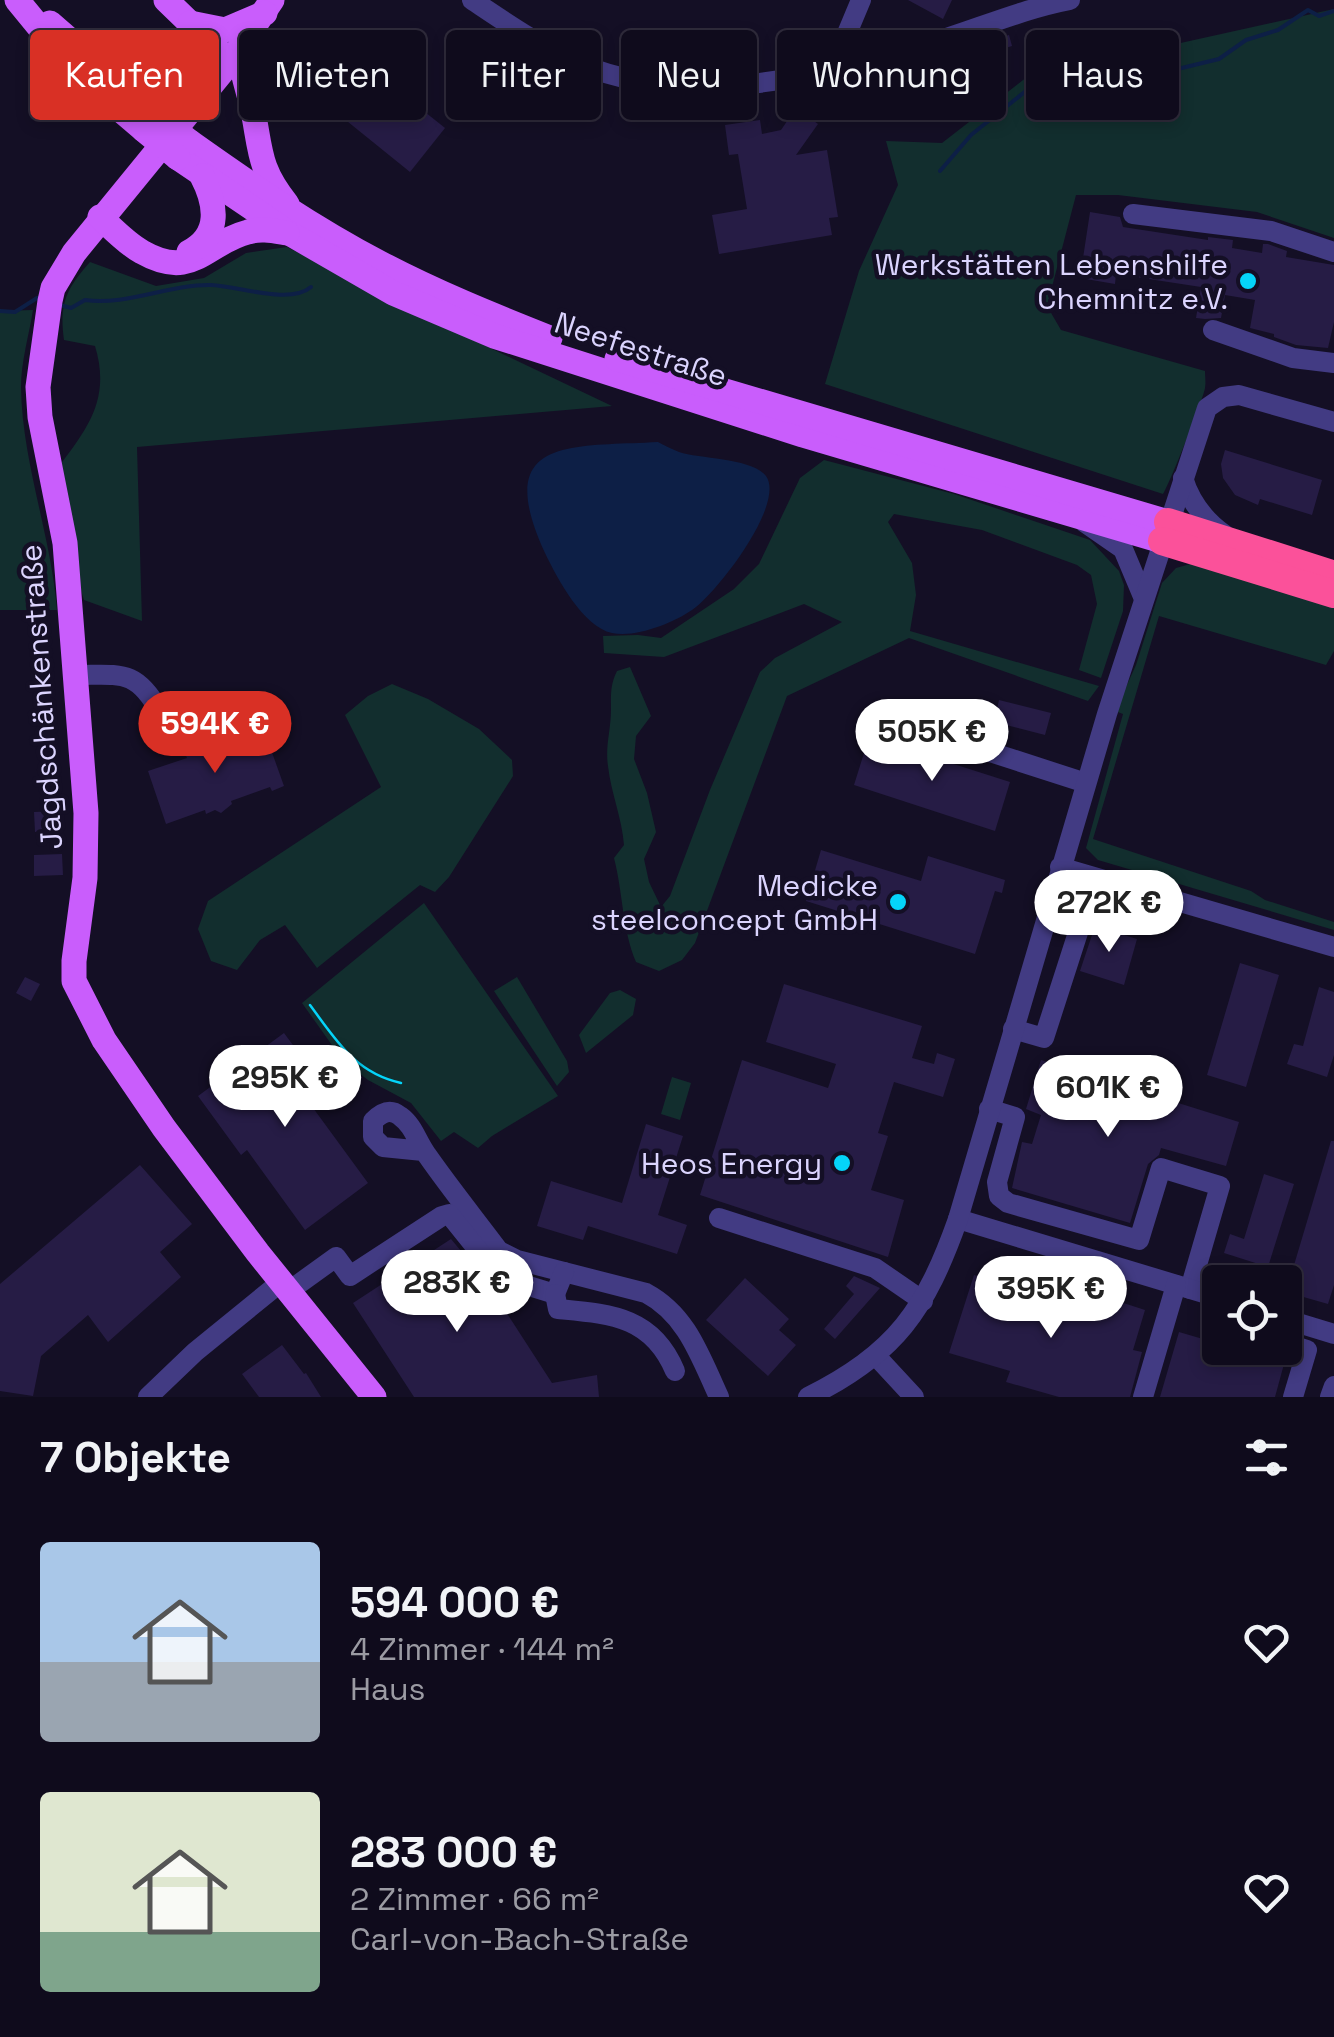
<!DOCTYPE html>
<html lang="de">
<meta charset="utf-8">
<style>
body{margin:0;font-family:"Space Grotesk",sans-serif;background:#1d1929;color:#f1f3f6;height:100vh;display:flex;flex-direction:column;font-size:38px;white-space:nowrap}
*{box-sizing:border-box;margin:0}
p{font-size:32px;color:#9b9ba3}
.icon{flex:none;width:55px;height:55px;fill:none;stroke:currentColor;stroke-width:2;stroke-linecap:round;stroke-linejoin:round}
.map{position:relative;height:1397px;overflow:hidden}
.drawer{display:flex;flex-direction:column;background:#0f0b1c;flex:1}
.drawer>*{flex:none}
.top-card{position:absolute;left:30px;top:30px;width:1275px;height:90px;display:flex;gap:20px}
.buttons{position:absolute;left:1202px;top:1265px;display:grid;gap:20px}
.buttons a{display:grid;place-items:center;width:100px;height:100px;border-radius:10px;background:#0f0b1c;box-shadow:0 5px 15px #0003,0 0 0 2px #2f2b3b;font-size:50px}
.price{position:absolute;translate:-50% -85px;padding:0 22px;border-radius:35px;background:#fff;color:#222;font-size:32px;line-height:65px;filter:drop-shadow(0 2px 5px #0008)}
.price::after{content:'';position:absolute;left:50%;top:60px;width:30px;height:22px;margin-left:-15px;background:inherit;clip-path:polygon(0 0,100% 0,50% 100%)}
.price.on{background:#d93025;color:#fff}
ul{padding:0;list-style:none}
li{display:flex;align-items:center;gap:30px;height:250px;padding:0 40px}
li span{display:grid;place-items:center;flex:none;width:280px;height:200px;border-radius:10px;color:#555}
li>.icon{margin-inline-start:auto}
span .icon{width:120px;height:120px;fill:#fffc;stroke-width:1}
li b{font-size:42px}
h2{display:flex;justify-content:space-between;align-items:center;height:120px;padding:0 40px;font-size:42px}
.pill{padding:0 35px;border-radius:10px;background:#0f0b1c;box-shadow:0 5px 15px #0003,0 0 0 2px #2f2b3b;font-size:35px;line-height:90px}
.pill.on{background:#d93025;color:#fff}
.map>svg:first-child{display:block}
</style>
<div class="map">
<svg width="1334" height="1397" viewBox="0 0 1334 1397">
<rect width="100%" height="100%" fill="#140f25"/>
<!-- green -->
<g fill="#122e2e">
<path d="M1334,9v229l-77,-26 -139,-17h-42l-29,111 14,24 144,41c0,6 1,11 0,17 -1,9 -37,100 -42,106l-338,-110 34,-113 39,-86 -12,-44 56,2 85,-66z"/>
<path d="M287,247l113,58 212,101 -475,41 5,174 -58,-21 -8,-25 -19,-106c31,-41 54,-70 38,-123l-31,-6c-5,-36 2,-51 26,-78l66,24 48,-8 42,-25z"/>
<path d="M33,310c-4,25 -12,52 -12,77 1,75 30,148 36,223h-57v-299z"/>
<path d="M824,460l130,34 136,46 29,31 5,14 -1,26 -22,67 -22,-8 18,-66 -6,-29 -14,-10 -95,-35 -88,-16 -6,8 24,41 4,32 -6,36 189,55 -11,15 -179,-63 -122,58 -92,247 -13,17 -23,11 -23,-9c-14,-33 -13,-70 -22,-104l10,-13c-2,-27 -13,-52 -16,-79 -3,-19 3,-37 3,-56 0,-15 -1,-25 6,-39l13,-4 21,49 -15,20 -2,23 13,34 9,39 -12,27 5,23 12,25 9,-11 40,-106 50,-118 15,-14 67,-36 -38,-18 -140,53 -60,-4 -1,-17 35,-1 23,3 73,-49 25,-25 41,-86z"/>
<polygon points="1194,563 1334,602 1334,651 1326,665 1159,616 1093,839 1251,891 1265,900 1334,922 1334,930 1098,860 1086,848 1123,714 1115,711 1136,665 1162,583 1176,568"/>
<polygon points="392,684 428,699 479,729 512,760 513,776 449,877 435,892 420,885 317,968 285,925 260,940 237,970 211,961 198,929 208,901 381,787 345,715 368,696"/>
<polygon points="424,903 558,1096 492,1136 478,1148 454,1132 441,1141 411,1103 368,1080 344,1062 302,1003"/>
<polygon points="517,977 567,1061 569,1072 557,1086 494,991"/>
<polygon points="620,990 636,999 633,1015 586,1053 579,1035 610,993"/>
<polygon points="672,1077 691,1083 680,1120 661,1114"/>
</g>
<!-- water -->
<path fill="#0d1f46" d="M658,442c6,3 13,7 21,10 21,7 73,6 87,24 20,28 -50,118 -74,134 -19,13 -56,28 -80,23 -29,-6 -55,-55 -67,-80 -54,-117 25,-106 113,-111z"/>
<g fill="none" stroke-linecap="round" stroke-linejoin="round">
<!-- stream -->
<g stroke="#0d1f46" stroke-width="4">
<polyline points="940,171 971,135 1027,90 1054,88 1079,93 1104,79 1132,80 1219,59 1246,40 1278,30 1308,10 1319,16 1334,11"/>
<path d="M60,305l11,3 14,-8c41,6 85,-16 126,-15 27,1 79,20 100,2"/>
<polyline points="0,311 15,312 37,298 41,299"/>
</g>
</g>
<!-- building -->
<g fill="#261c45">
<polygon points="908,0 952,0 943,19"/>
<polygon points="1009,35 1012,46 992,52 995,65 982,69 975,45"/>
<polygon points="346,49 445,128 410,172 311,92"/>
<polygon points="796,108 818,124 796,155 827,150 838,217 829,218 832,235 719,254 712,215 747,209 738,154 729,155 725,125 760,120 762,134 781,130"/>
<polygon points="1090,212 1120,217 1123,227 1208,240 1208,237 1233,240 1232,248 1262,253 1263,244 1268,244 1287,251 1286,257 1334,265 1334,322 1328,348 1296,345 1274,337 1274,334 1250,328 1255,300 1225,295 1221,318 1205,319 1196,318 1201,287 1116,274 1115,284 1080,278"/>
<polygon points="1225,450 1322,480 1312,515 1260,499 1258,505 1235,495 1223,478 1221,464"/>
<polygon points="999,700 1051,713 1045,735 994,722"/>
<polygon points="264,730 284,786 272,791 270,787 231,801 232,804 221,813 215,810 206,814 205,810 166,824 148,771 187,758 181,743 205,735 210,749"/>
<polygon points="869,737 1010,782 995,831 854,785"/>
<polygon points="59,811 60,831 35,832 34,812"/>
<polygon points="821,850 921,881 928,856 1005,880 1002,893 995,891 975,954 806,901"/>
<polygon points="62,854 63,875 34,876 34,855"/>
<polygon points="1095,926 1137,939 1124,985 1080,971"/>
<polygon points="1240,963 1279,975 1246,1087 1207,1075"/>
<polygon points="25,977 40,984 31,1001 16,993"/>
<polygon points="784,984 922,1026 912,1058 934,1064 937,1053 955,1059 943,1097 894,1082 878,1133 888,1136 871,1190 904,1200 888,1257 700,1195 742,1060 828,1088 836,1064 766,1042"/>
<polygon points="1319,987 1334,992 1334,1055 1327,1077 1287,1064 1294,1044 1303,1046"/>
<polygon points="284,1033 325,1088 308,1101 368,1183 305,1230 247,1150 241,1155 198,1096"/>
<polygon points="1041,1060 1239,1122 1226,1166 1161,1148 1159,1155 1148,1164 1130,1223 1012,1188 1022,1142 1032,1144 1041,1115 1026,1109"/>
<polygon points="646,1124 683,1136 658,1215 687,1225 677,1254 588,1226 583,1240 537,1226 551,1181 622,1203"/>
<polygon points="1331,1141 1334,1141 1334,1285 1328,1304 1286,1292"/>
<polygon points="140,1165 192,1224 160,1252 181,1277 108,1342 88,1315 41,1356 33,1396 0,1391 0,1284"/>
<polygon points="1264,1174 1294,1184 1268,1267 1224,1253 1230,1234 1244,1239"/>
<polygon points="451,1239 486,1281 552,1383 597,1375 599,1397 414,1397 353,1303"/>
<polygon points="974,1275 1096,1312 1102,1296 1145,1310 1133,1350 1142,1352 1130,1397 1059,1397 1006,1382 1010,1371 949,1353"/>
<polygon points="854,1276 880,1288 835,1339 824,1329 854,1294 846,1286"/>
<polygon points="745,1278 789,1319 779,1330 796,1345 768,1376 706,1320"/>
<polygon points="1179,1332 1220,1344 1220,1348 1230,1348 1284,1364 1275,1397 1160,1397"/>
<polygon points="282,1345 304,1374 306,1373 321,1397 259,1397 242,1374"/>
</g>
<g fill="none" stroke-linecap="round" stroke-linejoin="round">
<!-- minor -->
<g stroke="#423b83" stroke-width="20">
<path d="M472,0c33,22 69,47 106,63 110,47 244,14 353,-20 46,-14 92,-34 139,-43"/>
<polyline points="848,64 843,43 861,0"/>
<polyline points="1133,214 1271,231 1334,252"/>
<polyline points="1213,330 1293,358 1334,363"/>
<path d="M1183,478c7,23 22,43 42,57"/>
<polyline points="1084,522 1123,549 1144,599"/>
<path d="M77,675c44,0 59,-6 83,37"/>
<polyline points="919,729 1086,783"/>
<polyline points="1060,867 1334,947"/>
<polyline points="1013,1029 1044,1038 1083,917 1095,911 1131,921 1139,889"/>
<polyline points="989,1109 1015,1117 997,1182 999,1196 1008,1203 1139,1240 1161,1168 1220,1186 1190,1289"/>
<path d="M423,1151l-40,-4 -10,-10v-16c8,-8 17,-13 27,-5 14,10 17,26 27,39 23,33 48,64 72,96l18,9 129,33c41,22 54,63 73,104"/>
<polyline points="719,1218 875,1268 923,1301"/>
<polyline points="958,1219 1220,1298"/>
<polyline points="289,1291 336,1257 350,1276 442,1216 449,1214 494,1270 519,1283 555,1294 564,1272"/>
<path d="M555,1294l3,15c52,5 94,7 117,62"/>
<polyline points="1285,1319 1334,1334"/>
<polyline points="1285,1343 1307,1350 1293,1397"/>
<polyline points="876,1356 914,1397"/>
<polyline points="148,1397 195,1352 281,1282"/>
<path d="M808,1397c88,-43 118,-88 150,-178l149,-505 100,-306 16,-11 16,-2 95,27"/>
<polyline points="1143,1397 1176,1285"/>
<polyline points="1330,1397 1334,1386"/>
</g>
<!-- major -->
<g stroke="#c95dfc" stroke-width="25">
<polyline points="17,0 76,72 144,130"/>
<polyline points="166,0 230,62"/>
<polyline points="272,0 230,62 74,253 53,288 50,301 38,387 40,417 65,543 86,813 85,878 74,961 74,981 104,1040 164,1128 258,1253 374,1397"/>
<polyline points="50,23 156,115"/>
<polyline points="190,23 225,30 265,13"/>
<path d="M238,51c4,19 9,37 14,55 9,42 5,61 35,98"/>
<path d="M190,142c62,44 123,86 190,121 55,29 112,52 170,75"/>
<polyline points="178,158 289,233 393,293 494,336 803,435 1162,541"/>
<path d="M100,217c13,12 27,27 42,35 51,29 63,-9 106,-20 13,-4 26,-1 39,1"/>
<path d="M189,252c33,-17 27,-49 13,-76"/>
<polyline points="617,359 1168,522"/>
</g>
<!-- highway -->
<g stroke="#fb519a" stroke-width="28">
<polyline points="1168,522 1329,573"/>
<polyline points="1162,541 1334,594"/>
</g>
<!-- tram -->
<path stroke="#05d4f9" stroke-width="2.5" d="M310,1005c26,35 45,68 91,78"/>
<!-- major-bridge -->
<g stroke="#c95dfc" stroke-width="25">
<polyline points="156,115 190,142"/>
<polyline points="144,130 178,158"/>
</g>
</g>
<!-- markers -->
<g fill="#05d4f9" stroke="#140f25" stroke-width="4">
<circle cx="1248" cy="281" r="10"/>
<circle cx="898" cy="902" r="10"/>
<circle cx="842" cy="1163" r="10"/>
</g>
<g text-anchor="middle" dominant-baseline="central" stroke-width="9" stroke-linejoin="round" paint-order="stroke">
<!-- poi labels -->
<g font-size="30" fill="#dbd4fe" stroke="#140f25" text-anchor="end">
<text x="1228" y="264">Werkstätten Lebenshilfe<tspan x="1228" dy="34">Chemnitz e.V.</tspan></text>
<text x="878" y="885">Medicke<tspan x="878" dy="34">steelconcept GmbH</tspan></text>
<text x="822" y="1163">Heos Energy</text>
</g>
<!-- street labels -->
<g font-size="30" fill="#dbd4fe" stroke="#140f25">
<text transform="translate(641 349) rotate(18)">Neefestraße</text>
<text transform="translate(41 697) rotate(-94)">Jagdschänkenstraße</text>
</g>
</g>
</svg>
<div class="buttons">
<a><svg class="icon" aria-label="locate" viewBox="0 0 24 24"><circle cx="12" cy="12" r="6"/><path d="M12 2v4M12 18v4M2 12h4M18 12h4"/></svg></a>
</div>
<b class="price on" style="left:215px;top:776px">594K €</b>
<b class="price" style="left:932px;top:784px">505K €</b>
<b class="price" style="left:1109px;top:955px">272K €</b>
<b class="price" style="left:285px;top:1130px">295K €</b>
<b class="price" style="left:1108px;top:1140px">601K €</b>
<b class="price" style="left:457px;top:1335px">283K €</b>
<b class="price" style="left:1051px;top:1341px">395K €</b>
<div class="top-card">
<a class="pill on">Kaufen</a>
<a class="pill">Mieten</a>
<a class="pill">Filter</a>
<a class="pill">Neu</a>
<a class="pill">Wohnung</a>
<a class="pill">Haus</a>
</div>
</div>
<section class="drawer">
<h2>7 Objekte<svg class="icon" aria-label="filters" viewBox="0 0 24 24"><path d="M4 7h16M4 17h16"/><circle cx="9" cy="7" r="2"/><circle cx="15" cy="17" r="2"/></svg></h2>
<ul>
<li><span style="background:linear-gradient(#a9c7e8 60%,#9aa5b1 0)"><svg class="icon" aria-label="home" viewBox="0 0 24 24"><path d="M3 11l9-7 9 7M6 9v11h12V9"/></svg></span><div><b>594 000 €</b><p>4 Zimmer · 144 m²</p><p>Haus</p></div><svg class="icon" aria-label="heart" viewBox="0 0 24 24"><path d="M12 20l-8-8c-3-5 5-10 8-4 3-6 11-1 8 4z"/></svg></li>
<li><span style="background:linear-gradient(#dfe7d0 70%,#7fa58c 0)"><svg class="icon" aria-label="home" viewBox="0 0 24 24"><path d="M3 11l9-7 9 7M6 9v11h12V9"/></svg></span><div><b>283 000 €</b><p>2 Zimmer · 66 m²</p><p>Carl-von-Bach-Straße</p></div><svg class="icon" aria-label="heart" viewBox="0 0 24 24"><path d="M12 20l-8-8c-3-5 5-10 8-4 3-6 11-1 8 4z"/></svg></li>
</ul>
</section>
